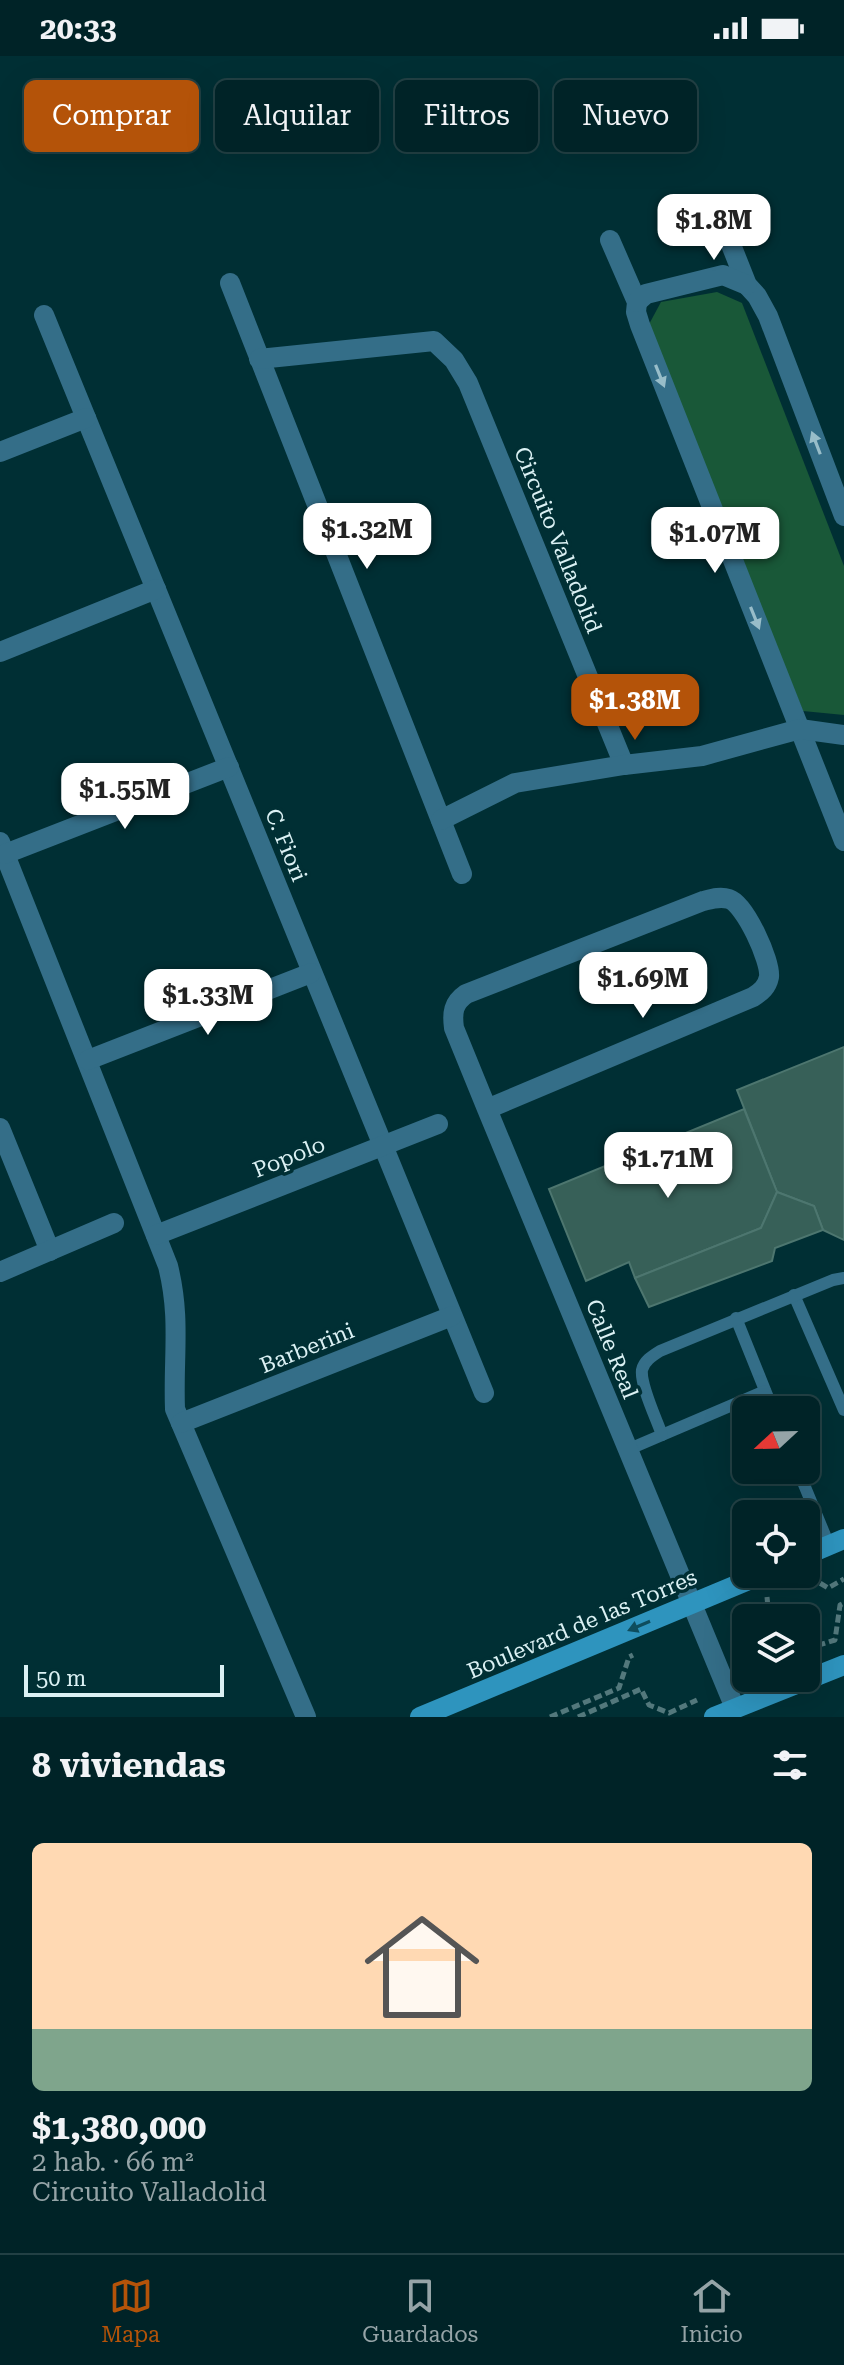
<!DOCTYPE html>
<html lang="es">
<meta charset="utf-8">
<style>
body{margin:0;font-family:"Roboto Serif",serif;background:#0a2b2f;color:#f1f3f6;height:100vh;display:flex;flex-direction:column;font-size:30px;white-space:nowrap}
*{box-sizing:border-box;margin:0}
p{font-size:26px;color:#95a4a7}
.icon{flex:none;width:44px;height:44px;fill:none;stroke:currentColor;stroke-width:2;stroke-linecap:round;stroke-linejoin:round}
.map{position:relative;height:1661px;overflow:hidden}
.sheet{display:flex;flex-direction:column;background:#002327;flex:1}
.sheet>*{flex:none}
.top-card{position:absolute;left:24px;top:24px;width:796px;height:72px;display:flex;gap:16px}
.needle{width:52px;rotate:248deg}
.controls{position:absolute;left:732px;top:1340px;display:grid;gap:16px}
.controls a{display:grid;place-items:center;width:88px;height:88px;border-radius:12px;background:#002327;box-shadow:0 8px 32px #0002,0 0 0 2px #224044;font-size:40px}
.scale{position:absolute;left:24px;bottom:20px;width:200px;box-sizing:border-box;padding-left:8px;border:4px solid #dbf1f4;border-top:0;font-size:22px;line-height:28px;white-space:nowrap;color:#dbf1f4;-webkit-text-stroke:6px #002f34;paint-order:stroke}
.price{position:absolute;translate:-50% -68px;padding:0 18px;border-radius:16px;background:#fff;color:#222;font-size:26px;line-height:52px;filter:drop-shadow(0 2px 4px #0008)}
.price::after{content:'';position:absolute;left:50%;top:48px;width:24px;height:18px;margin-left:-12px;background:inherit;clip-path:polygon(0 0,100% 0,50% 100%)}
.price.on{background:#b45309;color:#fff}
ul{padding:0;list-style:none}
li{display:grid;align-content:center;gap:16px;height:424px;padding:0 32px}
li span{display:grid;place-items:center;height:248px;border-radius:12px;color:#555}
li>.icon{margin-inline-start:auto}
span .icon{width:144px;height:144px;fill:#fffc;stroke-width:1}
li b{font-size:34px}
h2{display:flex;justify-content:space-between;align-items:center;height:96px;padding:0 32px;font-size:34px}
.tag{padding:0 28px;border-radius:12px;background:#002327;box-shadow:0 8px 32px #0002,0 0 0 2px #224044;font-size:28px;line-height:72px}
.tag.on{background:#b45309;color:#fff}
.status{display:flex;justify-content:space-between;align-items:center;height:56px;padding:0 40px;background:#002327;direction:ltr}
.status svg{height:22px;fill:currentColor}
.tabs{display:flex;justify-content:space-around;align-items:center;height:112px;border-top:2px solid #224044;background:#002327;font-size:22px;color:#95a4a7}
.tabs a{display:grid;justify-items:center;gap:4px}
.tabs .on{color:#b45309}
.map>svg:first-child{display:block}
</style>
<div class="status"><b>20:33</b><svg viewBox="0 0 49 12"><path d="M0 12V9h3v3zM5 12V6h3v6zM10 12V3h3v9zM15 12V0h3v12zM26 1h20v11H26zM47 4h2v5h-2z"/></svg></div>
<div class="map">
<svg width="844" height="1661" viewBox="0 0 844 1661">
<rect width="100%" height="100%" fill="#002f34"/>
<!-- green -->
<polygon fill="#195838" points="717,236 742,247 844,510 844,659 803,655 647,272 661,246"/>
<!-- building -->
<g fill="#376058" stroke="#4d766f" stroke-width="2">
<polygon points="844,991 844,1184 823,1174 814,1150 777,1136 737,1034"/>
<polygon points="744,1053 777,1136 761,1172 635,1222 629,1206 586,1225 549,1133"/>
<polygon points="777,1136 814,1150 823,1174 775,1192 772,1205 649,1251 635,1222 761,1172"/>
</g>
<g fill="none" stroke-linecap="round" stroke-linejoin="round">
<!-- path -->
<g stroke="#53787c" stroke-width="5" stroke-dasharray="8 4" stroke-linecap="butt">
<polyline points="810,1521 828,1532 844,1523"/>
<polyline points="767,1541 769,1562"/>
<polyline points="806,1593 835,1584 840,1549 844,1547"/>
<polyline points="550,1661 619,1632 629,1601 633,1599"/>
<polyline points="578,1661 641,1633 649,1649 669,1657 697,1644"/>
</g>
<!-- lane -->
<g stroke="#346e88" stroke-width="12">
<polyline points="794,1239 844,1354"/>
<polyline points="736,1262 773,1354"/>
<polyline points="662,1379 765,1335"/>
<path d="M627,1394l35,-15c-5,-15 -22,-50 -20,-65 2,-9 10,-14 18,-19l173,-71 11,-2"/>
<polyline points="798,1414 829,1489"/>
</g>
<!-- street -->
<g stroke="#346e88" stroke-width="20">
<polyline points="722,166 747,229 757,240 768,260 844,460"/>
<polyline points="610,184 637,246 636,256 640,269 844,785"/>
<polyline points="230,227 462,818"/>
<polyline points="637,246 646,238 723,219 747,229"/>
<polyline points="44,259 484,1337"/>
<polyline points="259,303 434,285 454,304 468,327 624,709"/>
<polyline points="0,396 86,362"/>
<polyline points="0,596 156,533"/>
<polyline points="441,764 515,727 624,709 702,700 800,673 844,679"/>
<path d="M0,786l168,424c13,52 5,91 7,143l131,308"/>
<polyline points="5,798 229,711"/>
<polyline points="88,1004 311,917"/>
<path d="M487,1053l266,-112c8,-5 14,-10 16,-20 2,-16 -24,-73 -40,-78 -9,-3 -18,0 -26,2l-237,93c-13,9 -14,19 -12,34l33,81 248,599"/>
<polyline points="0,1072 50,1195"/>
<polyline points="156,1179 438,1068"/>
<polyline points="0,1216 114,1167"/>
<polyline points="181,1367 452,1260"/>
</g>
<!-- secondary -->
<g stroke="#2e94be" stroke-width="20">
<polyline points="806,1499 844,1483"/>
<polyline points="420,1661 763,1518"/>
<polyline points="714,1661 844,1609"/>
</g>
</g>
<!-- one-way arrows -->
<defs><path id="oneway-solid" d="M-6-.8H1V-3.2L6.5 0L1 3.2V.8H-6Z" transform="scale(2)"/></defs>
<g fill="#98bdc9">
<use href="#oneway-solid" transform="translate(660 320) rotate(68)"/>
<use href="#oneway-solid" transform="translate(816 387) rotate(-111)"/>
<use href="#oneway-solid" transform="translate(755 562) rotate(68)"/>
</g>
<use fill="#0e4d5d" href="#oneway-solid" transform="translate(639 1570) rotate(157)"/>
<g text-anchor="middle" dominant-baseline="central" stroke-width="7" stroke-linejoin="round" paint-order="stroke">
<!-- street labels -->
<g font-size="22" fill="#dbf1f4" stroke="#002f34">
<text transform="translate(558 484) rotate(68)">Circuito Valladolid</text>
<text transform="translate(286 789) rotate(68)">C. Fiori</text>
<text transform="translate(289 1101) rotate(-22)">Popolo</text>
<text transform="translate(307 1292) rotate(-22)">Barberini</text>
<text transform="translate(612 1293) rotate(68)">Calle Real</text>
<text transform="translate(582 1568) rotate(-23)">Boulevard de las Torres</text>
</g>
</g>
</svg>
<div class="controls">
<a><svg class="needle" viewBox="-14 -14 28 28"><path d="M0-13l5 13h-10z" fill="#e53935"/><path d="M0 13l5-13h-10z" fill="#95a4a7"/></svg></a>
<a><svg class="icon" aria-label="locate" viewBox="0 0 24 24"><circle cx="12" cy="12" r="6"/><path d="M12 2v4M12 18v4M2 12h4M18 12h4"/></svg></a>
<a><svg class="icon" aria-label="layers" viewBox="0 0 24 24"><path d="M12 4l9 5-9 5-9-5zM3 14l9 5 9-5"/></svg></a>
</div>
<div class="scale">50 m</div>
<b class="price" style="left:714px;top:206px">$1.8M</b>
<b class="price" style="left:367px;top:515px">$1.32M</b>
<b class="price" style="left:715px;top:519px">$1.07M</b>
<b class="price on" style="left:635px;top:686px">$1.38M</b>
<b class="price" style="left:125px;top:775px">$1.55M</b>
<b class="price" style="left:643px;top:964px">$1.69M</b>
<b class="price" style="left:208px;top:981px">$1.33M</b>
<b class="price" style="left:668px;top:1144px">$1.71M</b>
<div class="top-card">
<a class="tag on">Comprar</a>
<a class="tag">Alquilar</a>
<a class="tag">Filtros</a>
<a class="tag">Nuevo</a>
</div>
</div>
<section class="sheet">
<h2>8 viviendas<svg class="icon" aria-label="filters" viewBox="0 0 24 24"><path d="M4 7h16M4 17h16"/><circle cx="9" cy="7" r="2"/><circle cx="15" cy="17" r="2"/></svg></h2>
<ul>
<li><span style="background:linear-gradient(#ffd9b3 75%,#7fa58c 0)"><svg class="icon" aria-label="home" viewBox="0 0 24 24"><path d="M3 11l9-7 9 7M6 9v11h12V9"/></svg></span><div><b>$1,380,000</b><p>2 hab. · 66 m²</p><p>Circuito Valladolid</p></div></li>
</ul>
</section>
<nav class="tabs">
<a class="on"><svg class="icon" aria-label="map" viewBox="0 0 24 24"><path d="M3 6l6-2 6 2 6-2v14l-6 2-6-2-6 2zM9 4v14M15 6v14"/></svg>Mapa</a>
<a><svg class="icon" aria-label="saved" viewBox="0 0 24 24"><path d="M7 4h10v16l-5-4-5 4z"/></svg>Guardados</a>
<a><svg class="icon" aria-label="home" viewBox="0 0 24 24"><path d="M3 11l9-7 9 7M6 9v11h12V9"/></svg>Inicio</a>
</nav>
